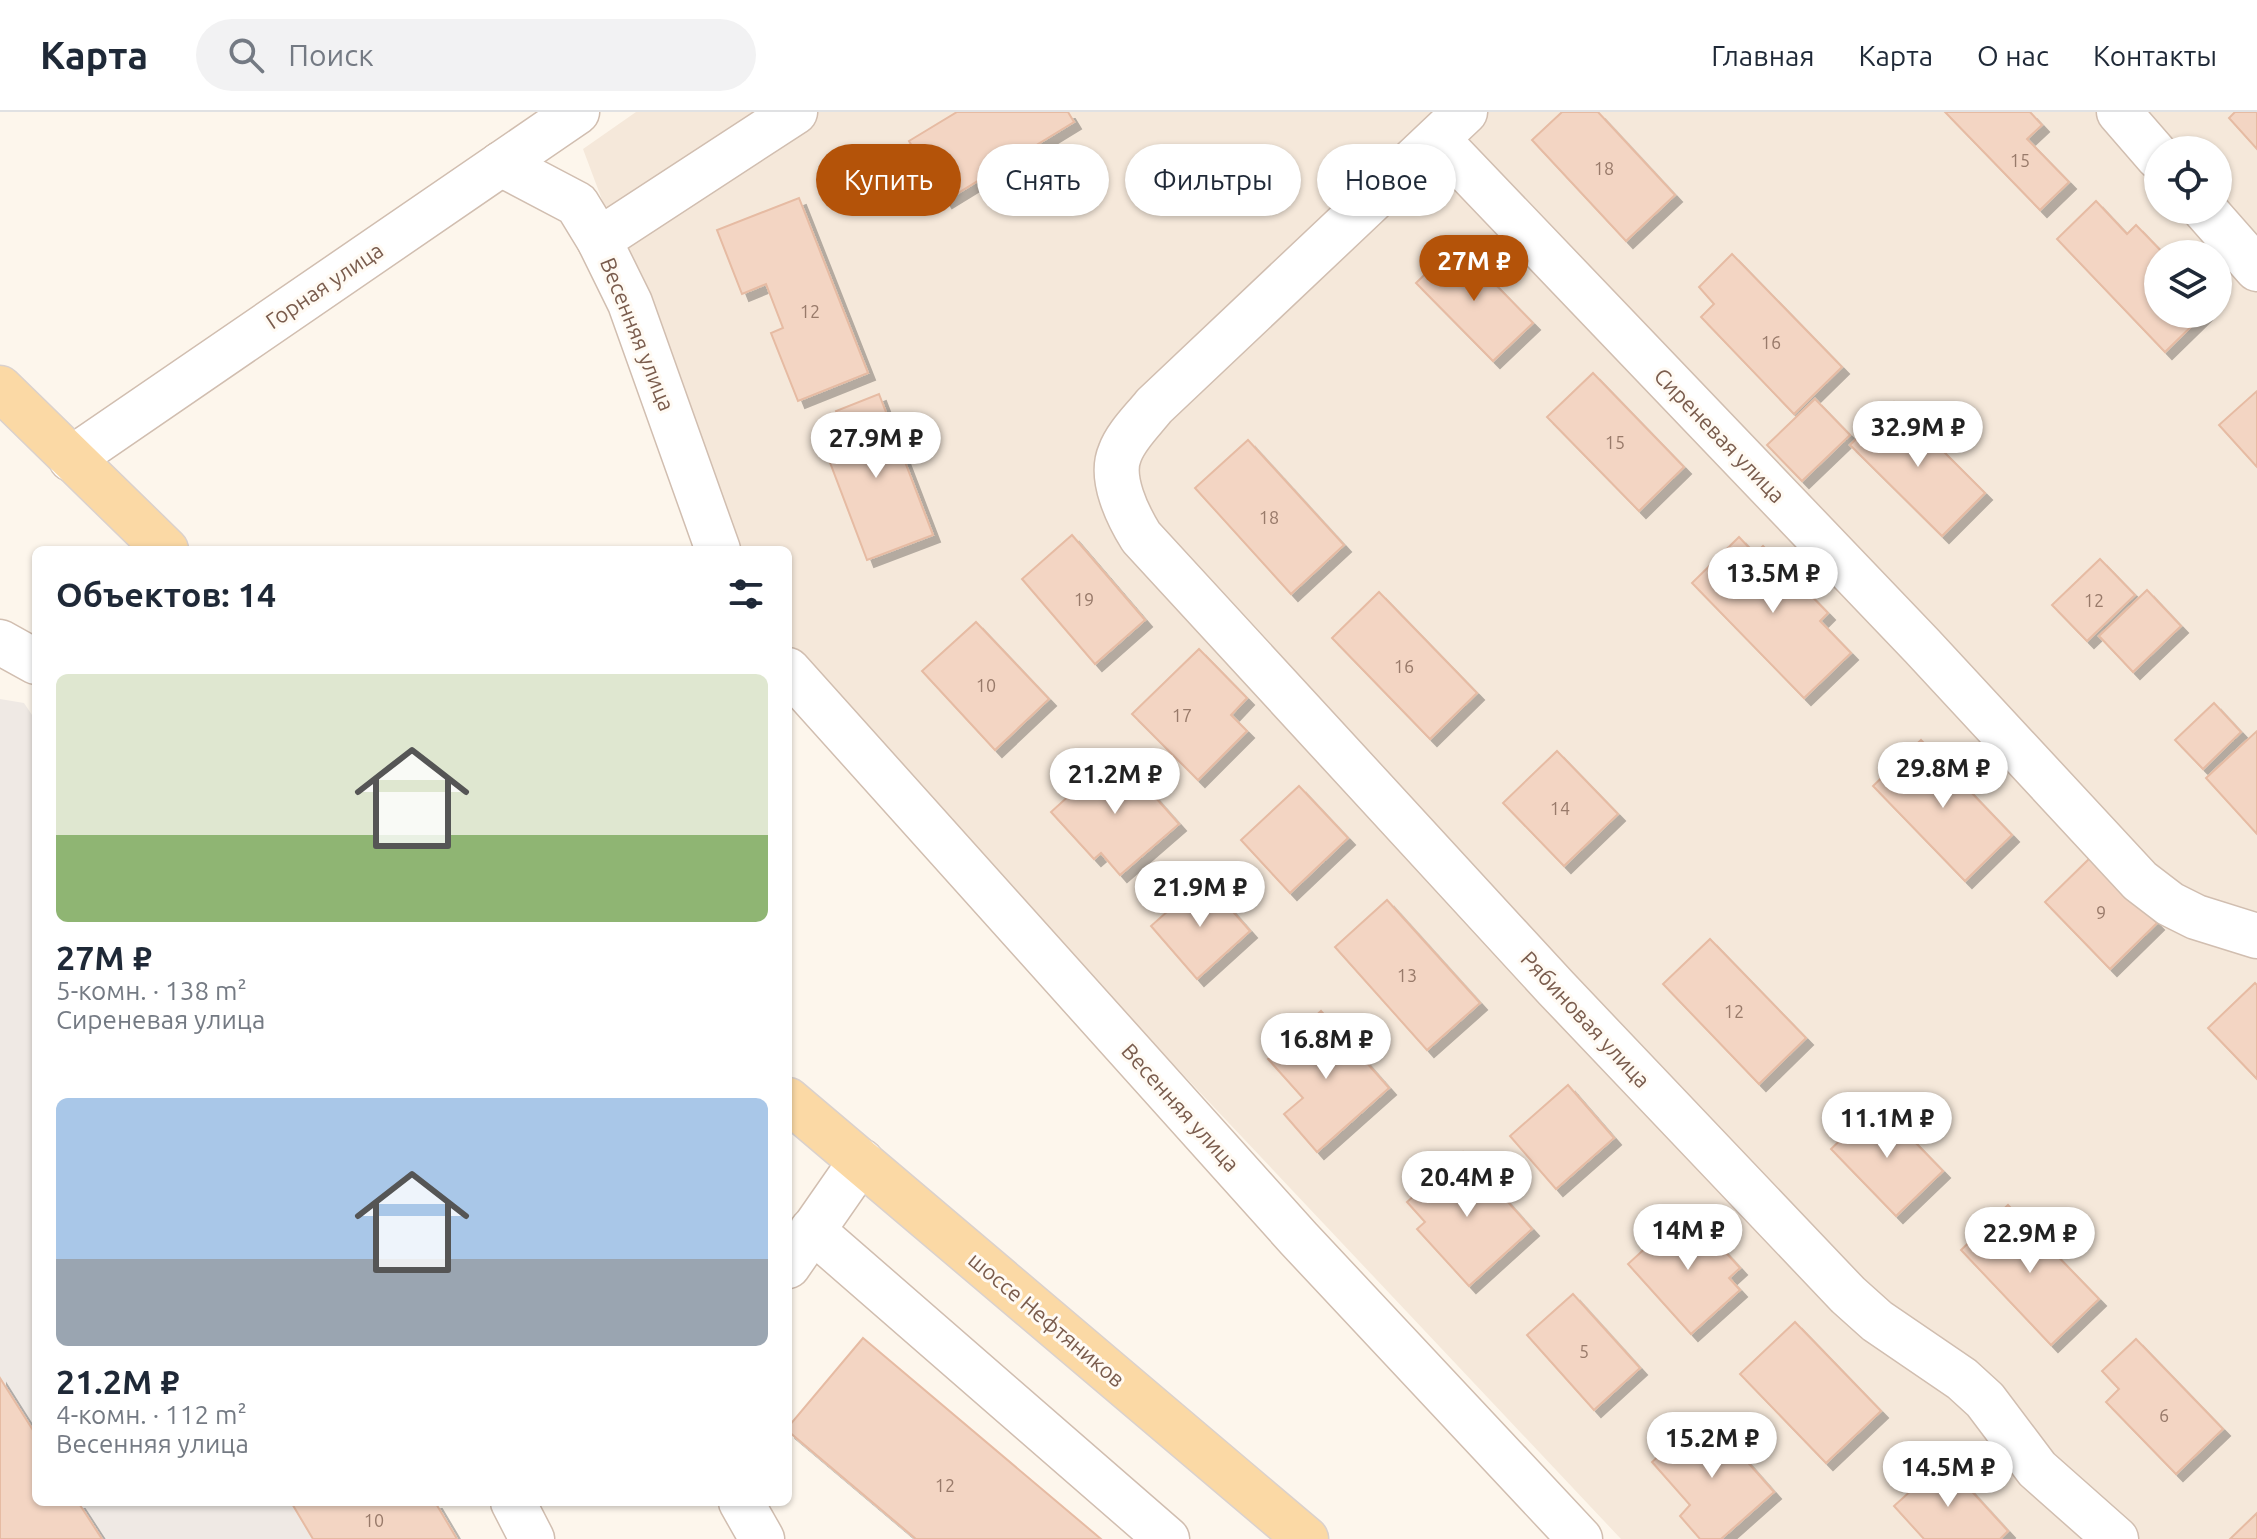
<!DOCTYPE html>
<html lang="ru">
<meta charset="utf-8">
<style>
body{margin:0;font-family:Ubuntu,sans-serif;background:#f2f2f3;color:#1f2937;height:100vh;display:flex;flex-direction:column;font-size:30px;white-space:nowrap}
*{box-sizing:border-box;margin:0}
p{font-size:26px;color:#747a83}
.icon{flex:none;width:44px;height:44px;fill:none;stroke:currentColor;stroke-width:2;stroke-linecap:round;stroke-linejoin:round}
.map{position:relative;flex:1;overflow:hidden}
.panel{position:absolute;left:32px;top:434px;width:760px;height:960px;display:flex;flex-direction:column;background:#fff;border-radius:12px;box-shadow:0 2px 6px #0004}
.panel>*{flex:none}
.guide{position:absolute;left:816px;top:32px;width:760px;height:72px;display:flex;gap:16px}
.tools{position:absolute;left:2144px;top:24px;display:grid;gap:16px}
.tools a{display:grid;place-items:center;width:88px;height:88px;border-radius:50%;background:#fff;box-shadow:0 2px 6px #0004;font-size:40px}
.price{position:absolute;translate:-50% -68px;padding:0 18px;border-radius:28px;background:#fff;color:#222;font-size:26px;line-height:52px;filter:drop-shadow(0 2px 4px #0008)}
.price::after{content:'';position:absolute;left:50%;top:48px;width:24px;height:18px;margin-left:-12px;background:inherit;clip-path:polygon(0 0,100% 0,50% 100%)}
.price.on{background:#b45309;color:#fff}
ul{padding:0;list-style:none}
li{display:grid;align-content:center;gap:16px;height:424px;padding:0 24px}
li span{display:grid;place-items:center;height:248px;border-radius:12px;color:#555}
li>.icon{margin-inline-start:auto}
span .icon{width:144px;height:144px;fill:#fffc;stroke-width:1}
li b{font-size:34px}
h2{display:flex;justify-content:space-between;align-items:center;height:96px;padding:0 24px;font-size:34px}
.pill{padding:0 28px;border-radius:36px;background:#fff;box-shadow:0 2px 6px #0004;font-size:28px;line-height:72px}
.pill.on{background:#b45309;color:#fff}
header{display:flex;align-items:center;gap:48px;box-sizing:border-box;height:112px;padding:0 40px;background:#fff;border-bottom:2px solid #e0e1e3}
header strong{font-size:38px}
nav{display:flex;gap:44px;margin-inline-start:auto;font-size:28px}
.search{width:560px;height:72px;background:#f2f2f3;display:flex;align-items:center;gap:20px;box-sizing:border-box;padding:0 28px;border-radius:44px;color:#747a83;font-size:30px}
.map>svg:first-child{display:block}
</style>
<header>
<strong>Карта</strong>
<div class="search"><svg class="icon" aria-label="search" viewBox="0 0 24 24"><circle cx="10" cy="10" r="6"/><path d="M15 15l6 6"/></svg>Поиск</div>
<nav><a>Главная</a><a>Карта</a><a>О нас</a><a>Контакты</a></nav>
</header>
<div class="map">
<svg width="2257" height="1427" viewBox="0 0 2257 1427">
<defs>
<filter id="shadow"><feDropShadow dx="7" dy="7" stdDeviation="0" flood-color="#0004"/></filter>
</defs>
<rect width="100%" height="100%" fill="#fdf6ec"/>
<!-- residential -->
<path fill="#f5e8da" fill-rule="evenodd" d="M636,0h1621v1427h-636l-822,-872 -11,-18v-99h-55l-150,-401zM2158,38h60v60h-60zM2158,142h60v60h-60z"/>
<!-- industrial -->
<polygon fill="#efe9e4" points="0,587 24,591 36,609 36,1390 426,1390 450,1427 0,1427"/>
<!-- building -->
<g fill="#f3d5c3" stroke="#e6bba3" stroke-width="2" filter="url(#shadow)">
<polygon points="957,0 1068,0 1074,10 945,89 909,29"/>
<polygon points="1562,0 1598,0 1675,83 1626,129 1532,28"/>
<polygon points="1945,0 2030,0 2042,13 2027,27 2069,70 2040,98"/>
<polygon points="2235,0 2257,0 2257,37 2229,6"/>
<polygon points="799,86 868,261 798,289 771,221 783,216 766,172 742,182 717,118"/>
<polygon points="2096,89 2127,122 2136,113 2164,142 2158,142 2158,202 2204,202 2165,240 2057,127"/>
<polygon points="1456,132 1533,211 1493,249 1416,171"/>
<polygon points="1732,142 1842,255 1794,302 1701,205 1714,192 1699,175"/>
<polygon points="1593,261 1684,355 1639,399 1547,305"/>
<polygon points="2257,279 2257,355 2219,313"/>
<polygon points="879,282 933,423 867,448 823,332 845,324 836,299"/>
<polygon points="1815,287 1850,323 1802,369 1767,333"/>
<polygon points="1894,290 1985,381 1942,424 1850,333"/>
<polygon points="1248,328 1344,433 1291,482 1195,376"/>
<polygon points="1072,423 1145,508 1095,552 1022,467"/>
<polygon points="1739,425 1755,442 1763,434 1828,501 1820,509 1851,541 1804,586 1692,471"/>
<polygon points="2100,447 2135,483 2087,529 2052,493"/>
<polygon points="2147,478 2181,514 2133,560 2099,524"/>
<polygon points="1379,480 1477,581 1430,627 1332,526"/>
<polygon points="976,510 1049,587 995,638 922,559"/>
<polygon points="1199,537 1247,586 1231,603 1247,619 1198,668 1132,602"/>
<polygon points="2214,591 2241,620 2203,657 2175,628"/>
<polygon points="2257,619 2257,722 2206,666"/>
<polygon points="1921,628 2012,723 1965,769 1873,674"/>
<polygon points="1557,639 1618,702 1564,754 1503,691"/>
<polygon points="1116,641 1179,712 1120,763 1101,741 1094,747 1051,700"/>
<polygon points="1299,674 1348,726 1290,781 1241,728"/>
<polygon points="2092,744 2157,811 2110,857 2045,790"/>
<polygon points="1204,767 1250,819 1197,867 1151,814"/>
<polygon points="1387,788 1480,891 1427,938 1335,835"/>
<polygon points="1710,827 1806,926 1759,972 1663,872"/>
<polygon points="2255,871 2257,873 2257,967 2208,916"/>
<polygon points="1321,899 1389,976 1317,1040 1284,1002 1303,986 1268,947"/>
<polygon points="1568,973 1614,1026 1556,1077 1510,1024"/>
<polygon points="1878,992 1943,1059 1896,1104 1831,1037"/>
<polygon points="1463,1040 1532,1117 1469,1174 1417,1117 1425,1110 1407,1090"/>
<polygon points="2008,1093 2099,1187 2051,1233 1961,1138"/>
<polygon points="1687,1098 1740,1156 1729,1166 1740,1178 1691,1222 1628,1152"/>
<polygon points="1573,1182 1640,1256 1594,1298 1527,1223"/>
<polygon points="1795,1210 1881,1299 1826,1351 1740,1262"/>
<polygon points="863,1226 1101,1427 916,1427 788,1319 788,1315"/>
<polygon points="2136,1227 2223,1317 2176,1362 2106,1290 2119,1277 2102,1259"/>
<polygon points="0,1266 36,1323 36,1390 78,1390 102,1427 0,1427"/>
<polygon points="1705,1302 1774,1380 1721,1427 1700,1427 1680,1404 1690,1393 1652,1350"/>
<polygon points="1944,1349 2008,1419 2000,1427 1924,1427 1894,1394"/>
<polygon points="291,1390 435,1390 457,1427 313,1427"/>
<polygon points="2257,1401 2257,1427 2230,1427"/>
</g>
<g fill="none" stroke-linecap="round" stroke-linejoin="round">
<!-- minor casing -->
<g stroke="#d1beb0" stroke-width="47">
<g id="minor">
<path d="M1465,0l-311,294c-11,14 -28,30 -34,47 -11,25 8,63 21,84l415,451 292,307 29,26 85,58 23,21 52,69 79,70"/>
<polyline points="2119,0 2158,45"/>
<polyline points="1438,28 1922,534 2140,769 2170,792 2196,805 2257,824"/>
<polyline points="501,52 577,92 599,128 630,191 718,438"/>
<polyline points="2205,98 2257,157"/>
<polyline points="599,128 795,0"/>
<polyline points="71,347 577,0"/>
<polyline points="0,530 36,550"/>
<polyline points="788,558 1299,1127 1580,1427"/>
<polyline points="812,1118 1167,1427"/>
<polyline points="788,1154 861,1049"/>
<polyline points="513,1390 532,1427"/>
<polyline points="741,1390 762,1427"/>
</g>
</g>
<!-- major casing -->
<g stroke="#dad1cd" stroke-width="47">
<g id="major">
<polyline points="0,276 166,438"/>
<polyline points="788,988 1306,1427"/>
</g>
</g>
<!-- minor -->
<use href="#minor" stroke="#fff" stroke-width="44"/>
<!-- major -->
<use href="#major" stroke="#fbd9a5" stroke-width="44"/>
</g>
<g text-anchor="middle" dominant-baseline="central" stroke-width="6" stroke-linejoin="round" paint-order="stroke">
<!-- number labels -->
<g font-size="18" fill="#987a6a">
<text x="2020" y="48">15</text>
<text x="1604" y="56">18</text>
<text x="810" y="199">12</text>
<text x="1771" y="230">16</text>
<text x="1615" y="330">15</text>
<text x="1269" y="405">18</text>
<text x="1084" y="487">19</text>
<text x="2094" y="488">12</text>
<text x="1404" y="554">16</text>
<text x="986" y="573">10</text>
<text x="1182" y="603">17</text>
<text x="1560" y="696">14</text>
<text x="2101" y="800">9</text>
<text x="1407" y="863">13</text>
<text x="1734" y="899">12</text>
<text x="1584" y="1239">5</text>
<text x="2164" y="1303">6</text>
<text x="945" y="1373">12</text>
<text x="374" y="1408">10</text>
</g>
<!-- street labels -->
<g font-size="22" fill="#7a5c4d" stroke="#fffaf3">
<text transform="translate(324 173) rotate(-34)">Горная улица</text>
<text transform="translate(638 222) rotate(68)">Весенняя улица</text>
<text transform="translate(1720 323) rotate(46)">Сиреневая улица</text>
<text transform="translate(1586 907) rotate(47)">Рябиновая улица</text>
<text transform="translate(1181 995) rotate(48)">Весенняя улица</text>
<text transform="translate(1047 1207) rotate(40)">шоссе Нефтяников</text>
</g>
</g>
</svg>
<div class="tools">
<a><svg class="icon" aria-label="locate" viewBox="0 0 24 24"><circle cx="12" cy="12" r="6"/><path d="M12 2v4M12 18v4M2 12h4M18 12h4"/></svg></a>
<a><svg class="icon" aria-label="layers" viewBox="0 0 24 24"><path d="M12 4l9 5-9 5-9-5zM3 14l9 5 9-5"/></svg></a>
</div>
<b class="price on" style="left:1474px;top:191px">27M ₽</b>
<b class="price" style="left:1918px;top:357px">32.9M ₽</b>
<b class="price" style="left:876px;top:368px">27.9M ₽</b>
<b class="price" style="left:1773px;top:503px">13.5M ₽</b>
<b class="price" style="left:1943px;top:698px">29.8M ₽</b>
<b class="price" style="left:1115px;top:704px">21.2M ₽</b>
<b class="price" style="left:1200px;top:817px">21.9M ₽</b>
<b class="price" style="left:1326px;top:969px">16.8M ₽</b>
<b class="price" style="left:1887px;top:1048px">11.1M ₽</b>
<b class="price" style="left:1467px;top:1107px">20.4M ₽</b>
<b class="price" style="left:1688px;top:1160px">14M ₽</b>
<b class="price" style="left:2030px;top:1163px">22.9M ₽</b>
<b class="price" style="left:1712px;top:1368px">15.2M ₽</b>
<b class="price" style="left:1948px;top:1397px">14.5M ₽</b>
<div class="guide">
<a class="pill on">Купить</a>
<a class="pill">Снять</a>
<a class="pill">Фильтры</a>
<a class="pill">Новое</a>
</div>
<section class="panel">
<h2>Объектов: 14<svg class="icon" aria-label="filters" viewBox="0 0 24 24"><path d="M4 7h16M4 17h16"/><circle cx="9" cy="7" r="2"/><circle cx="15" cy="17" r="2"/></svg></h2>
<ul>
<li><span style="background:linear-gradient(#dfe7d0 65%,#8fb573 0)"><svg class="icon" aria-label="home" viewBox="0 0 24 24"><path d="M3 11l9-7 9 7M6 9v11h12V9"/></svg></span><div><b>27M ₽</b><p>5-комн. · 138 m²</p><p>Сиреневая улица</p></div></li>
<li><span style="background:linear-gradient(#a9c7e8 65%,#9aa5b1 0)"><svg class="icon" aria-label="home" viewBox="0 0 24 24"><path d="M3 11l9-7 9 7M6 9v11h12V9"/></svg></span><div><b>21.2M ₽</b><p>4-комн. · 112 m²</p><p>Весенняя улица</p></div></li>
</ul>
</section>
</div>
